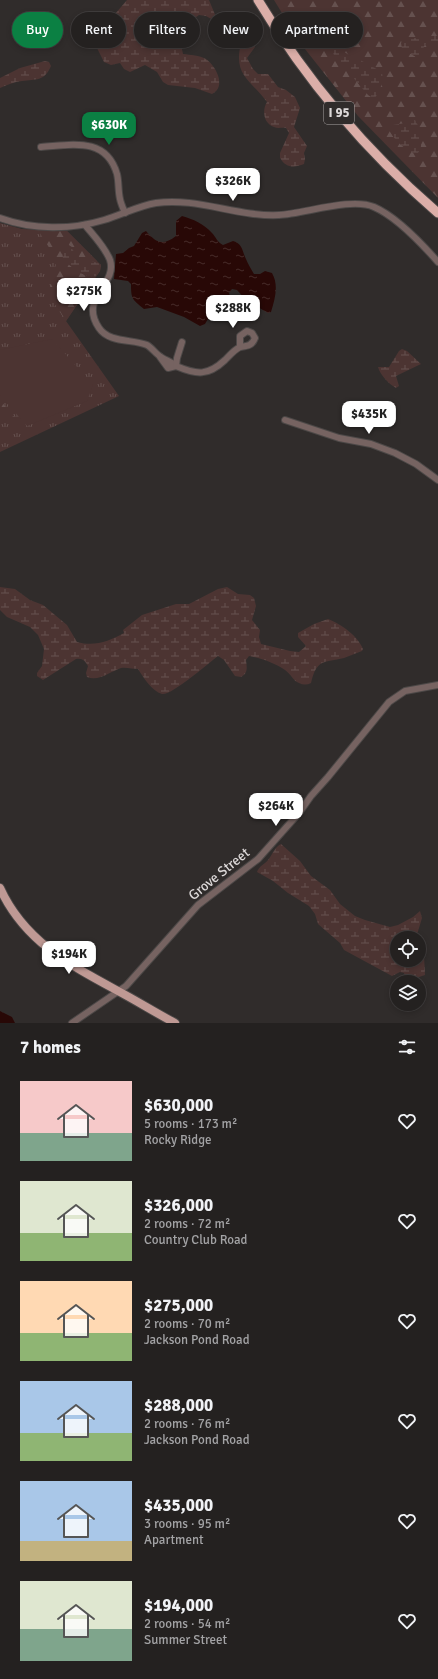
<!DOCTYPE html>
<meta charset="utf-8">
<style>
body{margin:0;font-family:Signika,sans-serif;background:#2c2929;color:#f1f3f6;height:100vh;display:flex;flex-direction:column;font-size:15px;white-space:nowrap}
*{box-sizing:border-box;margin:0}
p{font-size:13px;color:#a3a3a5}
.icon{flex:none;width:22px;height:22px;fill:none;stroke:currentColor;stroke-width:2;stroke-linecap:round;stroke-linejoin:round}
.map{position:relative;height:1023px;overflow:hidden}
.side{display:flex;flex-direction:column;background:#242120;flex:1}
.side>*{flex:none}
.top-card{position:absolute;left:12px;top:12px;width:414px;height:36px;display:flex;gap:8px}
.controls{position:absolute;left:390px;top:931px;display:grid;gap:8px}
.controls a{display:grid;place-items:center;width:36px;height:36px;border-radius:50%;background:#242120;box-shadow:0 2px 6px #0003,0 0 0 1px #413e3e;font-size:20px}
.price{position:absolute;translate:-50% -34px;padding:0 9px;border-radius:8px;background:#fff;color:#222;font-size:13px;line-height:26px;filter:drop-shadow(0 1px 2px #0008)}
.price::after{content:'';position:absolute;left:50%;top:24px;width:12px;height:9px;margin-left:-6px;background:inherit;clip-path:polygon(0 0,100% 0,50% 100%)}
.price.on{background:#0b8043;color:#fff}
ul{padding:0;list-style:none}
li{display:flex;align-items:center;gap:12px;height:100px;padding:0 20px}
li span{display:grid;place-items:center;flex:none;width:112px;height:80px;border-radius:0px;color:#555}
li>.icon{margin-inline-start:auto}
span .icon{width:48px;height:48px;fill:#fffc;stroke-width:1}
li b{font-size:17px}
h2{display:flex;justify-content:space-between;align-items:center;height:48px;padding:0 20px;font-size:17px}
.chip{padding:0 14px;border-radius:18px;background:#242120;box-shadow:0 2px 6px #0003,0 0 0 1px #413e3e;font-size:14px;line-height:36px}
.chip.on{background:#0b8043;color:#fff}
.map>svg:first-child{display:block}
</style>
<div class="map">
<svg width="438" height="1023" viewBox="0 0 438 1023">
<defs>
<pattern id="grass-tufts" width="24" height="20" patternUnits="userSpaceOnUse"><rect width="24" height="20" fill="#4c3432"/><path d="M3 7l-1-3M5 7V3M7 7l1-3M15 17l-1-3M17 17v-4M19 17l1-3" fill="none" stroke="#65514f"/></pattern>
<pattern id="forest-firs" width="22" height="20" patternUnits="userSpaceOnUse"><rect width="22" height="20" fill="#4c3432"/><path d="M5 1l3.5 6h-7zM16 11l3.5 6h-7z" fill="#65514f"/></pattern>
<pattern id="wetland-marsh" width="20" height="14" patternUnits="userSpaceOnUse"><rect width="20" height="14" fill="#4c3432"/><path d="M1 5h8M5 5V1M11 12h8M15 12V8" fill="none" stroke="#65514f"/></pattern>
<pattern id="water-ripples" width="26" height="14" patternUnits="userSpaceOnUse"><rect width="26" height="14" fill="#280806"/><path d="M2 4q2-2 4 0t4 0M15 11q2-2 4 0t4 0" fill="none" stroke="#472b2a"/></pattern>
</defs>
<rect width="100%" height="100%" fill="#302c2b"/>
<!-- grass -->
<polygon fill="url(#grass-tufts)" points="0,223 22,229 67,231 101,265 100,271 66,321 119,396 0,452"/>
<!-- forest -->
<g fill="url(#forest-firs)">
<polygon points="274,0 438,0 438,198 358,116 301,44"/>
<path d="M38,230l29,1 30,30c-13,2 -20,-4 -26,-15l-9,5 1,8c9,9 20,19 33,17l-30,45c-5,-8 -12,-16 -15,-25 -4,-13 8,-26 4,-39z"/>
<path d="M0,400l14,17 1,3 -2,4c-7,-7 -13,-14 -13,-24z"/>
</g>
<!-- wetland -->
<g fill="url(#wetland-marsh)">
<path d="M127,0h82l7,17 -3,3 -7,-4 -7,-1 -14,10 -5,15 3,14c8,1 16,1 23,5 10,7 21,28 6,35l-17,-6 -27,-3 -5,-3 -6,-10 -12,-7 -15,7 -6,-3 -4,-6 -9,2 -7,-3 -7,-14 -22,-23 2,-4h7l4,3 7,-5 20,-5z"/>
<path d="M235,18l6,4 14,22v3l-8,11 6,11 5,5h10l10,13 8,3 9,7 5,11 -6,19 13,19 -3,7 1,6 -1,5c-10,4 -18,4 -24,-6v-5l9,-20 -3,-5c-4,-1 -8,1 -12,-1 -11,-4 -12,-17 -7,-25 -17,-23 -34,-26 -26,-59l-7,-12 -2,-7z"/>
<polygon points="429,36 438,36 438,41 426,44 418,56 416,57 402,49 401,43 404,38 418,38"/>
<path d="M332,44l20,13 10,4 20,11c2,9 -2,20 -8,27l-6,-4 -34,-40 -4,-9z"/>
<path d="M45,61l4,1 2,4c-7,16 -15,13 -29,15 -8,1 -15,4 -22,7v-10l20,-10z"/>
<path d="M411,120h4c6,9 10,27 2,34 -12,-3 -25,-16 -30,-28l18,-3z"/>
<path d="M64,244h4c5,4 7,12 13,15 7,4 15,1 20,6l-1,6 -4,5c-15,2 -21,-9 -32,-15l-1,-2 -1,-13z"/>
<path d="M402,349l5,2 14,13 -25,12 3,10 -3,2c-7,-4 -16,-13 -18,-21h11l10,-16z"/>
<path d="M0,587l15,2 15,11 13,5 24,20 10,17c18,5 32,-1 47,-9l-1,-3 19,-15 34,-11h13l29,-15 9,-2 11,7 12,1 4,3 2,8 -4,14 8,10 -1,7 2,7 29,7 9,1 7,-6 -8,-9v-4l16,-9 14,-5c13,5 30,17 35,30l-1,2c-6,2 -12,5 -18,7 -20,5 -27,0 -33,25 -4,2 -8,2 -12,0 -6,-2 -8,-9 -14,-13 -10,-7 -24,-12 -36,-14l-3,4c1,8 2,13 -5,17l-6,-1 -11,-16 -6,-4c-9,7 -47,40 -56,38 -10,-3 -19,-17 -24,-25 -5,0 -12,-2 -17,-1 -10,3 -22,14 -34,9l-1,-4 2,-7c-3,-5 -5,-8 -12,-7l-33,21 -6,-4v-3l5,-7 2,-17 -6,-14 -8,-8 -23,-10 -7,-7z"/>
<path d="M281,844l19,17 11,15 19,14 10,14 15,12 10,4 25,7 8,-2 15,-8 7,-6 2,7 -6,20h-19v22h22v-11l5,6 1,20 -15,5 -5,-3 -1,-4 -4,-1 -8,4 -48,-26 -4,-7 -22,-19 -3,-10 -6,-8 -21,-13 -15,-12 -16,-9c2,-6 8,-8 11,-12 5,-6 6,-12 13,-16z"/>
</g>
<!-- park -->
<polygon fill="#4c3432" points="52,339 93,385 87,401 27,426 0,395 0,350"/>
<!-- water -->
<g fill="url(#water-ripples)">
<path d="M182,216c11,3 22,8 30,17 4,4 5,9 11,12l10,-4c10,3 9,10 13,18 2,5 5,10 8,15h6l5,-3 7,2c7,12 3,26 -1,39l-3,1 -22,-13 -9,-10 -5,-1 -3,4 2,6 -2,4 -17,9 -7,12 -5,2 -16,-9 -27,-10 -13,2c-12,-10 -13,-10 -13,-25l-3,-3 -14,-2 2,-25 7,-1 6,-5 5,-2 8,-13 4,-2c10,12 17,15 30,5v-15z"/>
<polygon points="0,1011 12,1017 15,1023 0,1023"/>
</g>
<g fill="none" stroke-linecap="round" stroke-linejoin="round">
<!-- minor casing -->
<g stroke="#4c4847" stroke-width="8">
<g id="minor">
<path d="M41,147c30,-2 65,-11 76,27 2,8 1,17 3,25 1,5 3,9 5,14"/>
<path d="M0,218c33,12 71,12 104,2 17,-5 34,-14 52,-17 41,-6 81,14 123,12 25,-1 72,-18 95,-8 21,9 49,38 64,55"/>
<path d="M85,225c9,11 20,22 25,35 8,25 -32,37 -11,68 10,15 33,11 48,17 5,3 9,9 14,12 5,4 10,4 15,9l-8,2 -8,-11"/>
<path d="M182,342l-5,16 -1,8c21,9 32,10 49,-6 5,-5 9,-10 15,-13v-11l7,-5 5,2 3,5c-3,8 -8,8 -15,9"/>
<polyline points="285,420 339,438 371,444 395,453 416,464 438,480"/>
<polyline points="72,1023 126,986 198,905 258,859 299,813 311,796 328,777 389,702 405,691 438,685"/>
</g>
</g>
<!-- major casing -->
<g stroke="#4c4847" stroke-width="10">
<path id="major" d="M0,888c24,53 70,77 118,103 19,10 38,22 57,32"/>
</g>
<!-- highway casing -->
<g stroke="#4c4847" stroke-width="11">
<path id="highway" d="M258,0c48,80 109,152 180,213"/>
</g>
<!-- minor -->
<use href="#minor" stroke="#766361" stroke-width="6"/>
<!-- major -->
<use href="#major" stroke="#bf9994" stroke-width="8"/>
<!-- highway -->
<use href="#highway" stroke="#dbaea8" stroke-width="9"/>
</g>
<g text-anchor="middle" dominant-baseline="central" stroke-width="3.5" stroke-linejoin="round" paint-order="stroke">
<!-- shield labels -->
<rect fill="#302c2b" stroke="#a9a5a5" stroke-width="1" x="324" y="102" width="30" height="22" rx="3"/>
<g font-size="13" font-weight="bold" fill="#ddd9d9">
<text x="339" y="113">I 95</text>
</g>
<!-- street labels -->
<g font-size="14" fill="#ddd9d9" stroke="#302c2b">
<text transform="translate(219 874) rotate(-39)">Grove Street</text>
</g>
</g>
</svg>
<div class="controls">
<a><svg class="icon" aria-label="locate" viewBox="0 0 24 24"><circle cx="12" cy="12" r="6"/><path d="M12 2v4M12 18v4M2 12h4M18 12h4"/></svg></a>
<a><svg class="icon" aria-label="layers" viewBox="0 0 24 24"><path d="M12 4l9 5-9 5-9-5zM3 14l9 5 9-5"/></svg></a>
</div>
<b class="price on" style="left:109px;top:146px">$630K</b>
<b class="price" style="left:233px;top:202px">$326K</b>
<b class="price" style="left:84px;top:312px">$275K</b>
<b class="price" style="left:233px;top:329px">$288K</b>
<b class="price" style="left:369px;top:435px">$435K</b>
<b class="price" style="left:276px;top:827px">$264K</b>
<b class="price" style="left:69px;top:975px">$194K</b>
<div class="top-card">
<a class="chip on">Buy</a>
<a class="chip">Rent</a>
<a class="chip">Filters</a>
<a class="chip">New</a>
<a class="chip">Apartment</a>
</div>
</div>
<section class="side">
<h2>7 homes<svg class="icon" aria-label="filters" viewBox="0 0 24 24"><path d="M4 7h16M4 17h16"/><circle cx="9" cy="7" r="2"/><circle cx="15" cy="17" r="2"/></svg></h2>
<ul>
<li><span style="background:linear-gradient(#f6c9c9 65%,#7fa58c 0)"><svg class="icon" aria-label="home" viewBox="0 0 24 24"><path d="M3 11l9-7 9 7M6 9v11h12V9"/></svg></span><div><b>$630,000</b><p>5 rooms · 173 m²</p><p>Rocky Ridge</p></div><svg class="icon" aria-label="heart" viewBox="0 0 24 24"><path d="M12 20l-8-8c-3-5 5-10 8-4 3-6 11-1 8 4z"/></svg></li>
<li><span style="background:linear-gradient(#dfe7d0 65%,#8fb573 0)"><svg class="icon" aria-label="home" viewBox="0 0 24 24"><path d="M3 11l9-7 9 7M6 9v11h12V9"/></svg></span><div><b>$326,000</b><p>2 rooms · 72 m²</p><p>Country Club Road</p></div><svg class="icon" aria-label="heart" viewBox="0 0 24 24"><path d="M12 20l-8-8c-3-5 5-10 8-4 3-6 11-1 8 4z"/></svg></li>
<li><span style="background:linear-gradient(#ffd9b3 65%,#8fb573 0)"><svg class="icon" aria-label="home" viewBox="0 0 24 24"><path d="M3 11l9-7 9 7M6 9v11h12V9"/></svg></span><div><b>$275,000</b><p>2 rooms · 70 m²</p><p>Jackson Pond Road</p></div><svg class="icon" aria-label="heart" viewBox="0 0 24 24"><path d="M12 20l-8-8c-3-5 5-10 8-4 3-6 11-1 8 4z"/></svg></li>
<li><span style="background:linear-gradient(#a9c7e8 65%,#8fb573 0)"><svg class="icon" aria-label="home" viewBox="0 0 24 24"><path d="M3 11l9-7 9 7M6 9v11h12V9"/></svg></span><div><b>$288,000</b><p>2 rooms · 76 m²</p><p>Jackson Pond Road</p></div><svg class="icon" aria-label="heart" viewBox="0 0 24 24"><path d="M12 20l-8-8c-3-5 5-10 8-4 3-6 11-1 8 4z"/></svg></li>
<li><span style="background:linear-gradient(#a9c7e8 75%,#c2b280 0)"><svg class="icon" aria-label="home" viewBox="0 0 24 24"><path d="M3 11l9-7 9 7M6 9v11h12V9"/></svg></span><div><b>$435,000</b><p>3 rooms · 95 m²</p><p>Apartment</p></div><svg class="icon" aria-label="heart" viewBox="0 0 24 24"><path d="M12 20l-8-8c-3-5 5-10 8-4 3-6 11-1 8 4z"/></svg></li>
<li><span style="background:linear-gradient(#dfe7d0 60%,#7fa58c 0)"><svg class="icon" aria-label="home" viewBox="0 0 24 24"><path d="M3 11l9-7 9 7M6 9v11h12V9"/></svg></span><div><b>$194,000</b><p>2 rooms · 54 m²</p><p>Summer Street</p></div><svg class="icon" aria-label="heart" viewBox="0 0 24 24"><path d="M12 20l-8-8c-3-5 5-10 8-4 3-6 11-1 8 4z"/></svg></li>
</ul>
</section>
